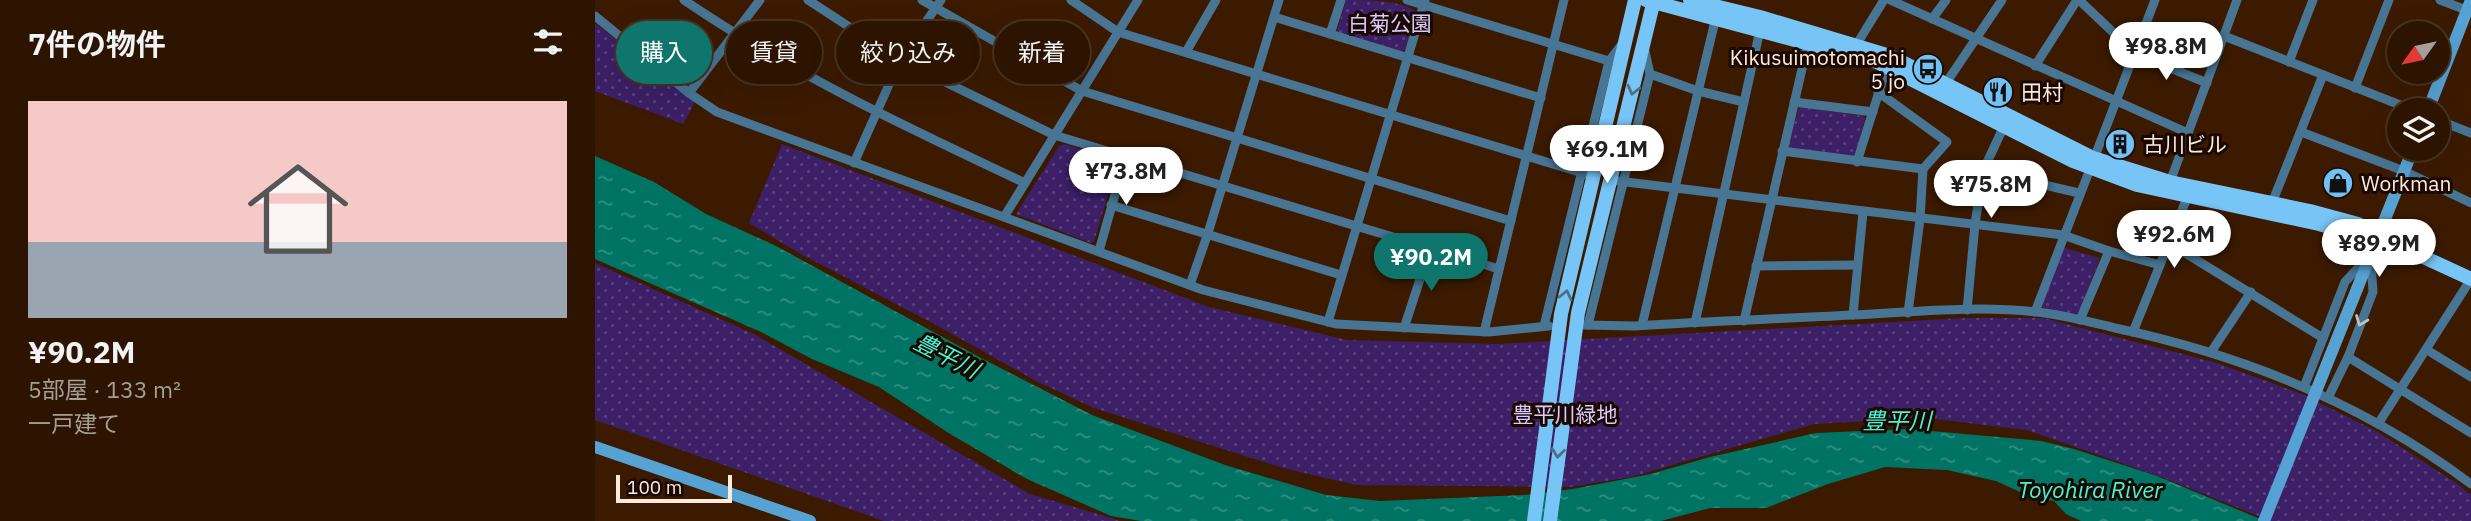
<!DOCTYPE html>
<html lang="ja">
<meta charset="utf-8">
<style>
body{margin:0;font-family:"IBM Plex Sans","Noto Sans JP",sans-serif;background:#341d0a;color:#f1f3f6;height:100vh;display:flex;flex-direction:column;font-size:26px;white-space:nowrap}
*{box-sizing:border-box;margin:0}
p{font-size:23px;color:#a69e99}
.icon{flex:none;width:38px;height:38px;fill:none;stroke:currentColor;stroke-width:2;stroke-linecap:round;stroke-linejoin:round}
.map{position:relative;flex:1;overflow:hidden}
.sheet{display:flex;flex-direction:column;background:#2c1400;width:595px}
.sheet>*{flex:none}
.banner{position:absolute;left:21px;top:21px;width:665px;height:63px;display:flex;gap:14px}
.needle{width:46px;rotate:237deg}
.tools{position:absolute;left:1792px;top:21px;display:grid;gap:14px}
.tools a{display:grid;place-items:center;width:63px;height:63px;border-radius:50%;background:#2c1400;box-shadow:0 7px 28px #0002,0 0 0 2px #483322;font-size:35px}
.scale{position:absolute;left:21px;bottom:18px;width:116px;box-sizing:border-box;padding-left:7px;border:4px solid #fbeade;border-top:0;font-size:19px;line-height:24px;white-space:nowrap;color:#fbeade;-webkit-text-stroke:5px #1a0800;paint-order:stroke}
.price{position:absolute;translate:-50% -60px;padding:0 16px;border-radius:24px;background:#fff;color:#222;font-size:23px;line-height:46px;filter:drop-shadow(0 2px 4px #0008)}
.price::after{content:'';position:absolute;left:50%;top:42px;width:21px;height:16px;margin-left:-10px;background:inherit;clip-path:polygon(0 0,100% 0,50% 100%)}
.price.selected{background:#0f766e;color:#fff}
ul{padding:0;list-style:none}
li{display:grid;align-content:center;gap:14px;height:371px;padding:0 28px}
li+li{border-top:2px solid #483322}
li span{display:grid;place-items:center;height:217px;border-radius:0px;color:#555}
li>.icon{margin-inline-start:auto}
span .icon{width:126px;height:126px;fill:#fffc;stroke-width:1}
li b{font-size:30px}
h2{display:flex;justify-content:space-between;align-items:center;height:84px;padding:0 28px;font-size:30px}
.chip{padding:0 24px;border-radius:32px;background:#2c1400;box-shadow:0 7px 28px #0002,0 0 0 2px #483322;font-size:24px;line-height:63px}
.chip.selected{background:#0f766e;color:#fff}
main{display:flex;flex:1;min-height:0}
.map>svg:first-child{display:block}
</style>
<main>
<section class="sheet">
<h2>7件の物件<svg class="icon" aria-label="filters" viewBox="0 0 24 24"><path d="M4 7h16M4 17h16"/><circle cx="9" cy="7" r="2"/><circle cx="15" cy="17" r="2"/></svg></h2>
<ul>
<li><span style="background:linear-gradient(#f6c9c9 65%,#9aa5b1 0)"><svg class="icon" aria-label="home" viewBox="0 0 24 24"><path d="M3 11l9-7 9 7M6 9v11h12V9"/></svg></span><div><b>¥90.2M</b><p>5部屋 · 133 m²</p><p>一戸建て</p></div></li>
</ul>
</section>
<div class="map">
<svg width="1876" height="521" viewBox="0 0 1876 521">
<defs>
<pattern id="park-dots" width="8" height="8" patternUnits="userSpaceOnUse" patternTransform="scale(1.75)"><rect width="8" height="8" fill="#3c1f66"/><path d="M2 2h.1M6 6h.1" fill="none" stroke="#59407b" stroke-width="1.8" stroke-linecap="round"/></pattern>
<pattern id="water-ripples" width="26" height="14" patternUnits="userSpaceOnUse" patternTransform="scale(1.75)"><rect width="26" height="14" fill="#007464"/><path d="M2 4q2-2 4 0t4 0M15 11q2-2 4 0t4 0" fill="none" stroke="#338f81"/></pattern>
</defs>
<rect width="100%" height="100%" fill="#3b1a00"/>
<!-- park -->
<g fill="url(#park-dots)">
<path d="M751,0c21,0 56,0 71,12l-12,38 -3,1 -64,-19 -1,-2z"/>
<polygon points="0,23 100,102 88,124 0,91"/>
<polygon points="1206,107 1268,116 1270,118 1261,154 1258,156 1196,149 1193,146 1203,109"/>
<polygon points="187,144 614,307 752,340 903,344 1370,318 1448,318 1622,363 1707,394 1783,432 1864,485 1876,495 1876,521 1676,521 1569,478 1432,430 1331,418 1219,424 1036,477 975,487 761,485 688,468 499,408 441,381 341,325 204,253 154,223"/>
<polygon points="469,144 521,160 523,162 499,241 496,243 421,214 464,146"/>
<polygon points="1470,248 1505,258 1482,318 1447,307 1467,250"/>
<polygon points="0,263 157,333 435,494 526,521 289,521 0,420"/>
</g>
<!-- water -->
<polygon fill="url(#water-ripples)" points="0,156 59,182 111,214 181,246 386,358 497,415 630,465 731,495 785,501 929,495 978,489 1056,474 1115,457 1221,433 1314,429 1446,441 1479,449 1562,476 1670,521 1486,521 1471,514 1459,501 1436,497 1401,481 1352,470 1290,467 1233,484 1171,508 1115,508 1066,521 546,521 516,516 432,479 352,432 284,387 217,359 166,332 0,259"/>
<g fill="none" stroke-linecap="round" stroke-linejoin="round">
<!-- street -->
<g stroke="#477593" stroke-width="9">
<path d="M89,0c107,73 224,128 341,183"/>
<polyline points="213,0 305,60 459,135 904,269"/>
<polyline points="327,0 487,91 916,221"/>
<polyline points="476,0 523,32 991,174"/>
<polyline points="812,0 1014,61"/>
<polyline points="1295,0 1593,133"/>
<polyline points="1484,0 1541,54 1612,83"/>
<polyline points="1845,0 1874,11"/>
<polyline points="0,16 94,93 122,112 608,290 741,324 894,332 954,326"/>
<polyline points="679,17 946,98"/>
<polyline points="1337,19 1351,0"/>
<polyline points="735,34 746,0"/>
<polyline points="1629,36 1818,110"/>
<polyline points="1260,47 1289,0"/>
<polyline points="591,52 621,0"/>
<polyline points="1694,62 1718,0"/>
<polyline points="1440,66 1482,0"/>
<polyline points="1055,74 1103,91 1149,102"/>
<polyline points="1351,83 1407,0"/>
<polyline points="1760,88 1794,0"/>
<polyline points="1283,92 1352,142 1328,169"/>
<polyline points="94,93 165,0"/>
<polyline points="1199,102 1278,112"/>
<polyline points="1843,120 1876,133"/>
<polyline points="1706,132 1809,171 1876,203"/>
<polyline points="1187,151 1328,169 1325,219 1313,313"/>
<polyline points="1262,162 1293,63"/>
<polyline points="259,163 305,60 346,0"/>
<polyline points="1388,171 1484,193"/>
<polyline points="1023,181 1468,235 1514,251 1565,265"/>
<polyline points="1575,182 1642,0"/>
<polyline points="1677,203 1728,75"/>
<polyline points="516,205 746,275"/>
<polyline points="409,217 543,0"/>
<polyline points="1574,243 1728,338"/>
<polyline points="504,251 531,156"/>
<polyline points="1161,266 1262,265"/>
<polyline points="595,285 613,233 684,0"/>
<polyline points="1372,310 1380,224 1388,171 1409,126"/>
<polyline points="1440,312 1560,0"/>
<polyline points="1258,315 1268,212"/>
<polyline points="1485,320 1514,251"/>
<polyline points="1149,321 1213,43"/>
<polyline points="733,322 830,0"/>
<polyline points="1100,323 1165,30"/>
<path d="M989,325l51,1c73,-5 145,-7 217,-11 61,-3 125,-10 185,-3 27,3 53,10 78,16 128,27 251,77 356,156"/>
<polyline points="993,325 1055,74 1049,47"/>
<polyline points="1047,325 1121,17"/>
<polyline points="949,326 1014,61 1028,43"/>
<polyline points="809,328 835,249"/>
<polyline points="889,332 969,0"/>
<polyline points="1538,332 1592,198"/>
<polyline points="1832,350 1876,377"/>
<polyline points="1616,352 1656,292"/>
<polyline points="1753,357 1876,433"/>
<polyline points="1709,387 1750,282 1772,258"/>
<polyline points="1733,398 1753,357 1778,292 1776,261"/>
<polyline points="1783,424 1876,279"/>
</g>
<!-- secondary -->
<g stroke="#56a2d3" stroke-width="12">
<polyline points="1833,110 1876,0"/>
<polyline points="1762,289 1818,149"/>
<polyline points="0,447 215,521"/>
</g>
<!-- primary -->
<g stroke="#77c4f6" stroke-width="14">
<polyline points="1051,0 1282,62 1478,161 1542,185 1724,224 1759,234 1778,236"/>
<polyline points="1095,0 1165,17 1295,56 1498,158 1575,182 1715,211 1763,224 1783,236 1876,279"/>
<polyline points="939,521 966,314 1040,0"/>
<polyline points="955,521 983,313 1059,0"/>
</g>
<!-- secondary-bridge -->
<polyline stroke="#56a2d3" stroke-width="12" points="1669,521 1762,289"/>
</g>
<!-- one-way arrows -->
<defs><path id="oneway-chevron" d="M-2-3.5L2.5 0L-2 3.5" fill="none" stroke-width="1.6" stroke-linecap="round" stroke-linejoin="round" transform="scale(1.75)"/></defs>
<g stroke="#4d6f87">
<use href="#oneway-chevron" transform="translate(1038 90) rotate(104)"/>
<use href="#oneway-chevron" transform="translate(971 295) rotate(-77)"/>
<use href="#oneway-chevron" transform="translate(963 453) rotate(97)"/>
</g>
<use stroke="#bcc1c4" href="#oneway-chevron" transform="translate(1766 321) rotate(111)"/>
<!-- icons -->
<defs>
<g id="bus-disc" transform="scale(1.575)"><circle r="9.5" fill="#71c1f5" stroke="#1a0800"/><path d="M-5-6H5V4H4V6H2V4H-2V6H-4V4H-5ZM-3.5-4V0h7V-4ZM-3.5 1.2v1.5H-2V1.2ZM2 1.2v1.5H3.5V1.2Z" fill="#111"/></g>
<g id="restaurant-disc" transform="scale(1.575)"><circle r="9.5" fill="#71c1f5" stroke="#1a0800"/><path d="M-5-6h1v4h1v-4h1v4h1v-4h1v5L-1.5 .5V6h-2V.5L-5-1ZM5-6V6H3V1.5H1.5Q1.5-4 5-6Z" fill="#111"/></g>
<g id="building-disc" transform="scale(1.575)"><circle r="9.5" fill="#71c1f5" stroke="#1a0800"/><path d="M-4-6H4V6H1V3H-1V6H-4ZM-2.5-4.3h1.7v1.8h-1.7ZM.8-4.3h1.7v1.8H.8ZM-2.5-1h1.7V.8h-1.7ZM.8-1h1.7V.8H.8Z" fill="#111"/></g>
<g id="shop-disc" transform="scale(1.575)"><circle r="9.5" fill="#71c1f5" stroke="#1a0800"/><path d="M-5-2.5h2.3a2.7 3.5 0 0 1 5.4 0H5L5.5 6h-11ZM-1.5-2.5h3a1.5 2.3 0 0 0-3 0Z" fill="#111"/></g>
</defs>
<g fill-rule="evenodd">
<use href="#bus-disc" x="1333" y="69"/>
<use href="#restaurant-disc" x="1403" y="92"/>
<use href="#building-disc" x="1525" y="144"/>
<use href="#shop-disc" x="1743" y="183"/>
</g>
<g text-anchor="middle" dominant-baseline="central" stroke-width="6" stroke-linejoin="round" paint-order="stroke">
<!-- park labels -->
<g font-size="21" fill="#d8c9fd" stroke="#1a0800">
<text x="795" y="23">白菊公園</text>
<text x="970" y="414">豊平川緑地</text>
</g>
<!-- poi labels -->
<g font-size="21" fill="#fbeade" stroke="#1a0800" text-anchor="start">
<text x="1310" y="57" text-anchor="end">Kikusuimotomachi<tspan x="1310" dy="24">5 jo</tspan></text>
<text x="1426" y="92">田村</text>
<text x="1548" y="144">古川ビル</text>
<text x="1766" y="183">Workman</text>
</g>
<!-- water labels -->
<g font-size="23" font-style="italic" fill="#43f5d7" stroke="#1a0800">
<text transform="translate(352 355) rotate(27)">豊平川</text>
<text x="1302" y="420">豊平川</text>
<text x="1495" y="489">Toyohira River</text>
</g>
</g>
</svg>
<div class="tools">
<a><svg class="needle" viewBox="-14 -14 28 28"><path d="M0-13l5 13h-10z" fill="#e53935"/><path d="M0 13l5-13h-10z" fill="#a69e99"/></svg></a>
<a><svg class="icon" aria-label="layers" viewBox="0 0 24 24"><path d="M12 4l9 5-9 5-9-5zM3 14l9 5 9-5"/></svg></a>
</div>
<div class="scale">100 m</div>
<b class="price" style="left:1571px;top:82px">¥98.8M</b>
<b class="price" style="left:1012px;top:185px">¥69.1M</b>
<b class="price" style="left:531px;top:207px">¥73.8M</b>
<b class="price" style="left:1396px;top:220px">¥75.8M</b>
<b class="price" style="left:1579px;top:270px">¥92.6M</b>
<b class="price" style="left:1784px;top:279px">¥89.9M</b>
<b class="price selected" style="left:836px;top:293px">¥90.2M</b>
<div class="banner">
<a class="chip selected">購入</a>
<a class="chip">賃貸</a>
<a class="chip">絞り込み</a>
<a class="chip">新着</a>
</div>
</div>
</main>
